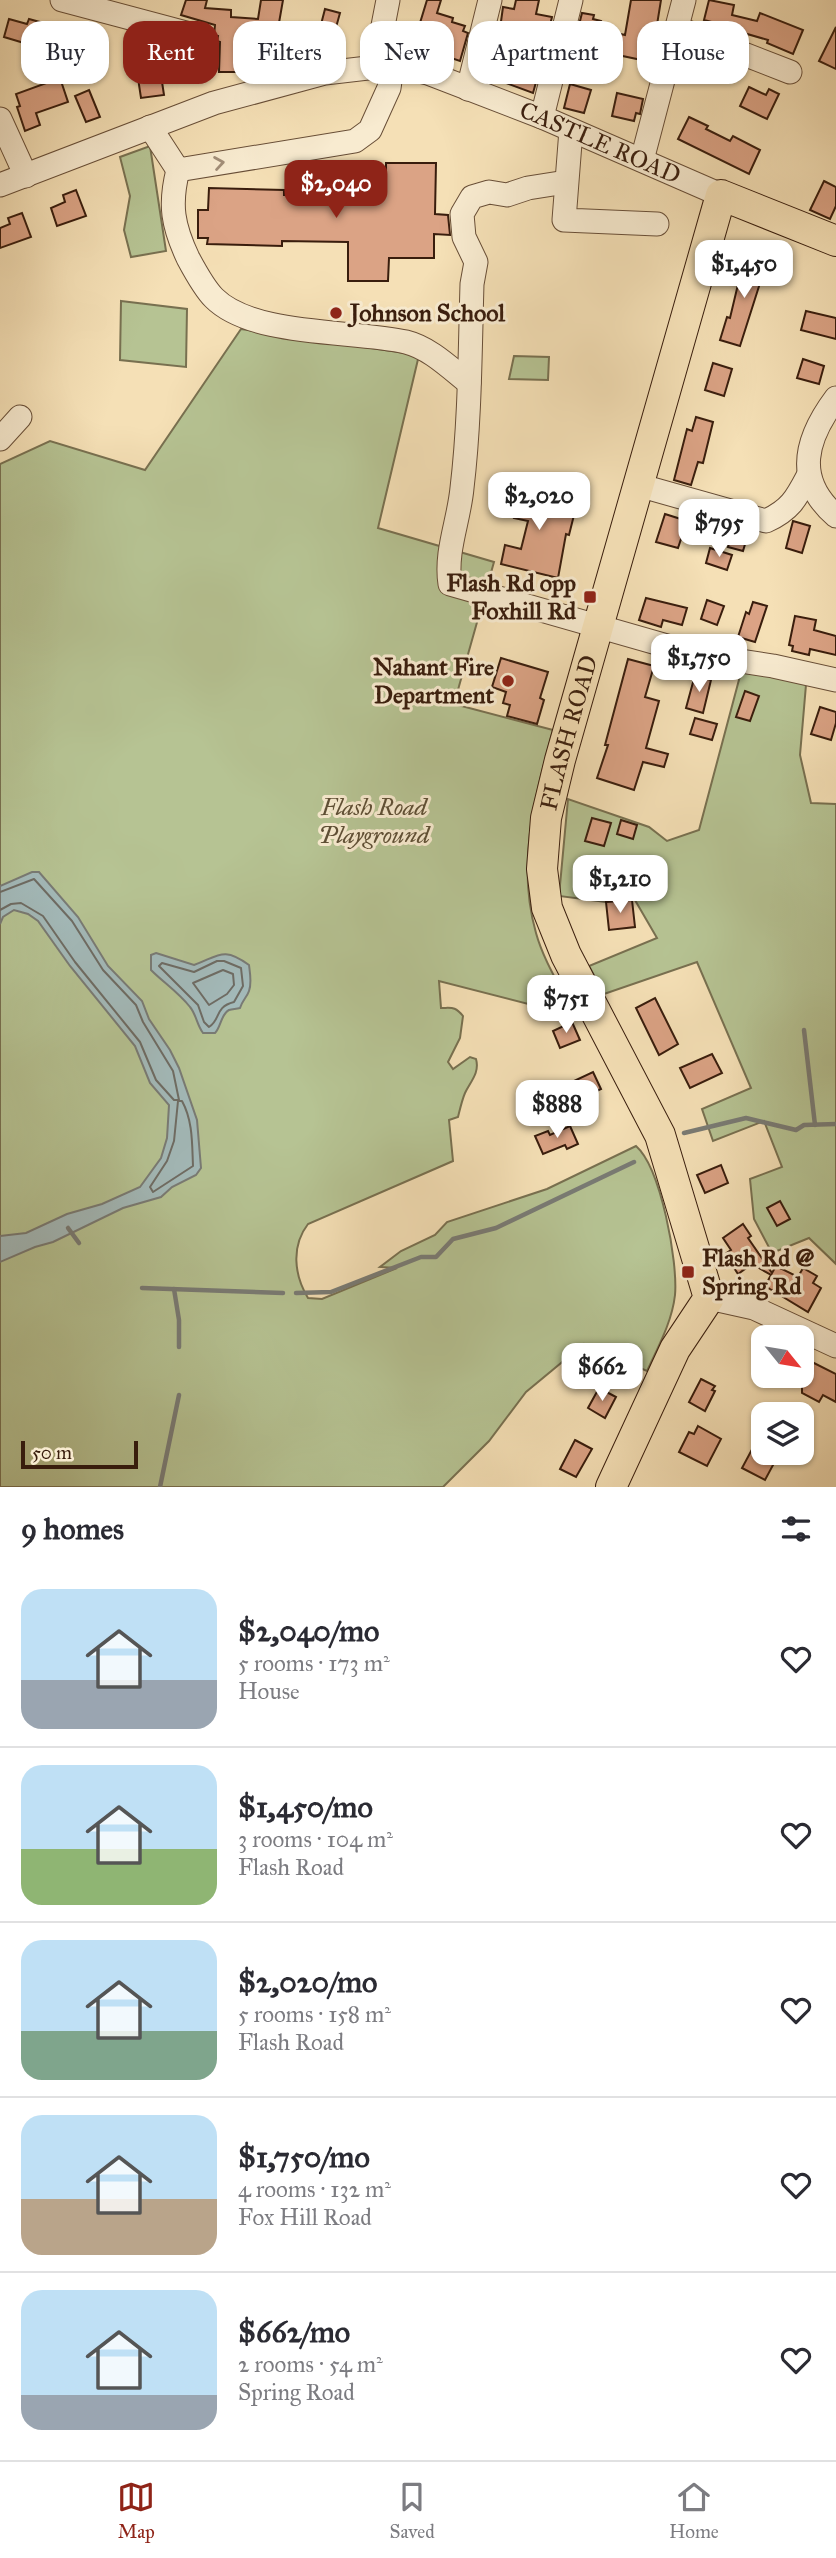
<!DOCTYPE html>
<meta charset="utf-8">
<style>
body{margin:0;font-family:"IM FELL Great Primer",serif;background:#f7f7f7;color:#2b2b33;height:100vh;display:flex;flex-direction:column;font-size:26px;white-space:nowrap}
*{box-sizing:border-box;margin:0}
p{font-size:23px;color:#7c7c81}
.icon{flex:none;width:38px;height:38px;fill:none;stroke:currentColor;stroke-width:2;stroke-linecap:round;stroke-linejoin:round}
.map{position:relative;height:1487px;overflow:hidden}
.sheet{display:flex;flex-direction:column;background:#fff;flex:1}
.sheet>*{flex:none}
.banner{position:absolute;left:21px;top:21px;width:794px;height:63px;display:flex;gap:14px}
.needle{width:46px;rotate:120deg}
.fabs{position:absolute;left:751px;top:1325px;display:grid;gap:14px}
.fabs a{display:grid;place-items:center;width:63px;height:63px;border-radius:14px;background:#fff;box-shadow:0 2px 5px #0004;font-size:35px}
.scale{position:absolute;left:21px;bottom:18px;width:117px;box-sizing:border-box;padding-left:7px;border:4px solid #391d0d;border-top:0;font-size:19px;line-height:24px;white-space:nowrap;color:#391d0d;-webkit-text-stroke:5px #f8ebd0;paint-order:stroke}
.price{position:absolute;translate:-50% -60px;padding:0 16px;border-radius:14px;background:#fff;color:#222;font-size:23px;line-height:46px;filter:drop-shadow(0 2px 4px #0008)}
.price::after{content:'';position:absolute;left:50%;top:42px;width:21px;height:16px;margin-left:-10px;background:inherit;clip-path:polygon(0 0,100% 0,50% 100%)}
.price.current{background:#8f2418;color:#fff}
ul{padding:0;list-style:none}
li{display:flex;align-items:center;gap:21px;height:175px;padding:0 21px}
li+li{border-top:2px solid #e1e1e2}
li span{display:grid;place-items:center;flex:none;width:196px;height:140px;border-radius:21px;color:#555}
li>.icon{margin-inline-start:auto}
span .icon{width:84px;height:84px;fill:#fffc;stroke-width:1}
li b{font-size:30px}
h2{display:flex;justify-content:space-between;align-items:center;height:84px;padding:0 21px;font-size:30px}
.chip{padding:0 24px;border-radius:21px;background:#fff;box-shadow:0 2px 5px #0004;font-size:24px;line-height:63px}
.chip.current{background:#8f2418;color:#fff}
.tabs{display:flex;justify-content:space-around;align-items:center;height:98px;border-top:2px solid #e1e1e2;background:#fff;font-size:19px;color:#7c7c81}
.tabs a{display:grid;justify-items:center;gap:4px}
.tabs .current{color:#8f2418}
.map>svg:first-child{display:block}
</style>
<div class="map">
<svg width="836" height="1487" viewBox="0 0 836 1487">
<rect width="100%" height="100%" fill="#f5e0b6"/>
<filter id="stains"><feTurbulence type="fractalNoise" baseFrequency=".00286" numOctaves="4"/><feColorMatrix values="0 0 0 0 .2 0 0 0 0 .09 0 0 0 0 .02 0 0 0 .5 -.17"/></filter>
<radialGradient id="worn" r=".72"><stop offset=".6" stop-color="#630" stop-opacity="0"/><stop offset="1" stop-color="#630" stop-opacity=".3"/></radialGradient>
<!-- green -->
<g fill="#b6c393" stroke="#787050" stroke-width="2">
<polygon points="150,146 166,251 131,257 124,230 130,196 120,157"/>
<polygon points="121,301 187,309 186,367 120,360"/>
<path d="M241,329l178,26 -41,173 116,34 -40,142 99,26c-18,67 -37,133 -17,203 8,29 26,56 39,83l-136,-35 2,27c11,0 14,-2 22,8l-3,22 -12,24 5,7 17,-12 6,2c4,14 -6,23 -11,34 -3,7 -5,16 -7,24l-9,3 4,41 -145,63c-17,22 -14,51 0,74l14,1 75,-31 -17,-1 21,-16 34,-16 12,-13 100,-33 89,-43c25,22 42,116 39,149 -3,27 -17,52 -28,76l-63,-27 -58,48 -37,49 -46,46h-443v-1023l50,-23 95,29z"/>
<polygon points="514,356 549,357 548,380 509,379"/>
<polygon points="744,661 807,673 800,755 811,803 836,804 836,1264 809,1238 772,1253 754,1219 750,1179 782,1167 764,1121 713,1141 702,1109 751,1088 697,962 604,994 589,966 657,938 632,895 606,902 559,896 568,799 649,827 667,841 699,830"/>
</g>
<!-- water -->
<g fill="#a3baba" stroke="#797b75" stroke-width="2">
<polygon points="32,872 39,872 78,917 108,966 142,1001 149,1019 170,1050 179,1068 197,1120 201,1168 196,1175 172,1187 161,1197 123,1208 53,1242 35,1247 0,1262 0,1236 26,1233 67,1214 102,1204 140,1187 161,1158 167,1138 169,1105 150,1083 135,1046 70,966 38,921 28,914 14,910 3,917 0,924 0,886"/>
<path d="M156,953l38,12c25,-9 29,-19 55,0 1,8 3,18 0,26 -2,6 -7,10 -9,17 -4,1 -7,1 -11,2 -8,4 -8,17 -14,23h-12c-6,-8 -7,-19 -13,-26 -12,-15 -26,-24 -39,-37v-15z"/>
</g>
<g fill="none" stroke-linecap="round" stroke-linejoin="round">
<!-- shore -->
<g stroke="#6e6c64" stroke-width="2">
<polyline points="0,892 34,879 72,921 103,970 136,1005 143,1022 173,1071 179,1100 174,1100 156,1080 140,1042 75,962 43,916 21,903 11,904 0,910"/>
<path d="M217,961h7l17,7 2,18 -9,16c-20,5 -13,18 -25,25l-5,-5 -6,-17 -39,-39 3,-3 32,9z"/>
<polygon points="223,970 233,974 234,985 227,994 209,1005 193,983"/>
<path d="M178,1101h4c11,20 10,43 11,65l-40,26 -3,-5 17,-26 7,-20z"/>
</g>
<!-- stream -->
<g stroke="#797b75" stroke-width="4.5">
<polyline points="804,1030 815,1125"/>
<polyline points="684,1133 746,1118 796,1130 804,1125 836,1124"/>
<polyline points="68,1228 79,1243"/>
<polyline points="142,1288 283,1293"/>
<polyline points="174,1289 179,1320 179,1347"/>
<polyline points="296,1293 331,1292 421,1257 436,1257 453,1239 496,1228 634,1162"/>
<polyline points="160,1487 179,1395"/>
</g>
</g>
<!-- building -->
<g fill="#dba385" stroke="#391d0d" stroke-width="2">
<polygon points="186,0 207,0 205,8 231,10 231,17 258,19 261,0 283,0 276,40 249,36 248,56 241,56 240,72 219,72 220,42 217,41 218,36 214,35 215,25 181,15"/>
<polygon points="427,0 441,0 437,13 453,18 452,22 465,26 463,31 468,33 460,61 445,56 447,51 432,46 420,23"/>
<polygon points="516,0 539,0 536,14 552,17 546,41 522,35 517,48 498,43 503,7 514,9"/>
<polygon points="631,0 661,0 651,62 594,50 591,66 570,61 582,13 594,15 593,19 601,21 599,29 625,35"/>
<polygon points="709,0 734,5 732,15 757,21 760,13 803,30 793,54 767,43 768,40 737,31 738,29 704,20"/>
<polygon points="325,9 340,13 335,31 332,30 329,39 318,36"/>
<polygon points="9,19 27,24 29,19 105,40 100,57 48,43 26,38 24,43 4,37"/>
<polygon points="836,27 836,69 819,61"/>
<polygon points="289,40 312,44 308,63 302,65 285,62"/>
<polygon points="159,62 164,95 141,98 136,65"/>
<polygon points="495,63 538,75 533,93 490,77"/>
<polygon points="60,78 68,102 36,113 40,125 25,131 17,107 20,106 16,94"/>
<polygon points="570,84 591,90 584,113 564,108"/>
<polygon points="749,87 766,95 769,89 779,94 767,119 740,106"/>
<polygon points="89,90 100,117 86,122 75,96"/>
<polygon points="617,93 643,99 640,114 636,113 634,121 612,116"/>
<polygon points="689,117 708,126 706,129 730,141 733,136 760,150 749,174 678,139"/>
<polygon points="386,163 436,163 435,214 448,215 450,235 434,234 434,258 389,258 388,281 348,281 348,242 282,241 282,246 207,244 208,238 198,238 198,210 208,210 209,188 284,190 284,195 350,196 350,191 386,192"/>
<polygon points="824,181 836,187 836,206 830,219 810,210"/>
<polygon points="76,190 86,216 57,226 51,208 65,202 63,195"/>
<polygon points="22,213 31,237 0,248 0,228 10,224 8,218"/>
<polygon points="745,255 767,261 740,346 720,340 727,317 730,318"/>
<polygon points="806,311 836,318 836,339 801,330"/>
<polygon points="803,359 824,366 819,384 797,378"/>
<polygon points="713,363 732,369 724,396 705,390"/>
<polygon points="696,417 713,422 703,463 698,462 691,485 674,480 687,429 692,431"/>
<polygon points="527,475 553,483 546,509 574,515 569,535 566,534 558,578 501,564 505,545 521,549 528,521 514,518"/>
<polygon points="665,514 687,521 678,548 656,542"/>
<polygon points="793,521 810,526 802,553 786,548"/>
<polygon points="734,526 749,531 743,551 728,547"/>
<polygon points="710,548 732,555 727,570 706,563"/>
<polygon points="646,598 687,608 682,625 663,620 661,627 639,620"/>
<polygon points="707,600 724,606 717,625 701,619"/>
<polygon points="753,602 767,606 755,642 738,637 746,612 749,614"/>
<polygon points="795,616 816,620 814,630 836,636 836,655 810,649 809,655 792,651 793,646 789,645"/>
<polygon points="501,658 548,672 540,698 544,700 537,724 507,716 510,705 503,703 506,692 492,687"/>
<polygon points="628,659 654,666 645,697 659,701 646,748 668,754 664,767 643,762 634,790 597,778 608,745 605,745"/>
<polygon points="695,675 711,680 703,713 686,708"/>
<polygon points="745,691 759,696 750,721 736,717"/>
<polygon points="820,707 836,712 836,723 831,740 811,734"/>
<polygon points="695,718 717,724 712,740 690,734"/>
<polygon points="592,818 611,823 604,846 585,841"/>
<polygon points="621,820 637,825 633,839 617,834"/>
<polygon points="632,900 635,927 609,930 606,902"/>
<polygon points="655,998 678,1044 659,1055 636,1008"/>
<polygon points="572,1022 580,1040 560,1048 553,1031"/>
<polygon points="712,1054 722,1073 690,1088 680,1068"/>
<polygon points="593,1072 601,1089 567,1105 559,1088"/>
<polygon points="570,1126 578,1144 567,1149 565,1145 543,1154 535,1136 548,1131 550,1135"/>
<polygon points="721,1165 728,1183 705,1193 697,1175"/>
<polygon points="780,1201 790,1219 777,1226 767,1208"/>
<polygon points="743,1224 751,1236 748,1238 772,1273 776,1266 798,1277 803,1268 817,1276 813,1283 821,1288 808,1312 765,1286 771,1275 752,1264 738,1274 725,1254 731,1250 723,1238"/>
<polygon points="802,1357 836,1374 836,1402 823,1395 819,1402 802,1393"/>
<polygon points="701,1379 715,1386 712,1390 715,1391 705,1411 689,1402"/>
<polygon points="599,1388 616,1397 605,1418 588,1408"/>
<polygon points="698,1426 721,1439 707,1466 679,1452 689,1432 694,1434"/>
<polygon points="763,1429 763,1452 780,1452 765,1480 742,1468"/>
<polygon points="575,1440 592,1449 576,1477 560,1469"/>
</g>
<g fill="none" stroke-linecap="round" stroke-linejoin="round">
<!-- minor casing -->
<g stroke="#684e37" stroke-width="25">
<g id="minor">
<polyline points="62,0 190,34"/>
<polyline points="677,28 790,72"/>
<polyline points="385,66 382,31 388,0"/>
<polyline points="468,89 490,0"/>
<polyline points="542,117 571,0"/>
<polyline points="0,119 26,176"/>
<polyline points="150,127 178,170 355,141 370,130 389,88 392,67"/>
<polyline points="571,130 564,220 657,224"/>
<polyline points="642,160 684,0"/>
<path d="M178,170c-9,35 -5,56 10,88 7,13 16,30 26,40 39,39 140,32 192,44 24,6 44,26 63,41"/>
<path d="M566,182l-38,6 -21,7 -18,-3 -17,5 -10,17 2,23 12,25 -4,22c-2,68 -2,137 -10,204 -3,33 -17,63 -12,96l245,70 78,12 63,14"/>
<path id="s1" d="M0,185l214,-82 111,-30 60,-7 19,1 24,6 114,44 179,78"/>
<path d="M836,398c-30,40 -43,81 0,118"/>
<polyline points="0,439 20,417"/>
<path d="M638,485l128,36c24,-11 30,-22 42,-45"/>
<polyline points="709,1298 754,1308 836,1346"/>
</g>
</g>
<!-- major casing -->
<g stroke="#391d0d" stroke-width="32">
<g id="major">
<path id="s2" d="M611,1487l64,-138 34,-51 -49,-163 -94,-180 -19,-47 -5,-39 4,-51 14,-58 161,-565 115,46"/>
</g>
</g>
<!-- minor -->
<use href="#minor" stroke="#f8ebd0" stroke-width="23"/>
<!-- major -->
<use href="#major" stroke="#f5e0b6" stroke-width="30"/>
</g>
<!-- one-way arrows -->
<defs><path id="oneway-chevron" d="M-2-3.5L2.5 0L-2 3.5" fill="none" stroke-width="1.6" stroke-linecap="round" stroke-linejoin="round" transform="scale(1.75)"/></defs>
<use stroke="#a28e78" href="#oneway-chevron" transform="translate(219 163) rotate(-9)"/>
<!-- markers -->
<g fill="#8f2418" stroke="#f8ebd0" stroke-width="2.5">
<circle cx="336" cy="313" r="7"/>
<rect x="583" y="590" width="14" height="14" rx="3.5"/>
<circle cx="508" cy="681" r="7"/>
<rect x="681" y="1265" width="14" height="14" rx="3.5"/>
</g>
<g text-anchor="middle" dominant-baseline="central" stroke-width="6" stroke-linejoin="round" paint-order="stroke">
<!-- street labels -->
<g font-size="24" fill="#391d0d" stroke="#f8ebd0">
<text stroke="none"><textPath href="#s1" startOffset="634">CASTLE ROAD</textPath></text>
<text stroke="none"><textPath href="#s2" startOffset="816">FLASH ROAD</textPath></text>
</g>
<!-- poi labels -->
<g font-size="24" font-weight="bold" fill="#391d0d" stroke="#f8ebd0" text-anchor="start">
<text x="350" y="313">Johnson School</text>
<text x="576" y="583" text-anchor="end">Flash Rd opp<tspan x="576" dy="28">Foxhill Rd</tspan></text>
<text x="494" y="667" text-anchor="end">Nahant Fire<tspan x="494" dy="28">Department</tspan></text>
<text x="702" y="1258">Flash Rd @<tspan x="702" dy="28">Spring Rd</tspan></text>
</g>
<!-- park labels -->
<g font-size="24" font-style="italic" fill="#5e4f35" stroke="#f8ebd0">
<text x="374" y="807">Flash Road<tspan x="374" dy="28">Playground</tspan></text>
</g>
</g>
<rect width="100%" height="100%" filter="url(#stains)"/>
<rect width="100%" height="100%" fill="url(#worn)"/>
</svg>
<div class="fabs">
<a><svg class="needle" viewBox="-14 -14 28 28"><path d="M0-13l5 13h-10z" fill="#e53935"/><path d="M0 13l5-13h-10z" fill="#7c7c81"/></svg></a>
<a><svg class="icon" aria-label="layers" viewBox="0 0 24 24"><path d="M12 4l9 5-9 5-9-5zM3 14l9 5 9-5"/></svg></a>
</div>
<div class="scale">50 m</div>
<b class="price current" style="left:336px;top:220px">$2,040</b>
<b class="price" style="left:744px;top:300px">$1,450</b>
<b class="price" style="left:539px;top:532px">$2,020</b>
<b class="price" style="left:719px;top:559px">$795</b>
<b class="price" style="left:699px;top:694px">$1,750</b>
<b class="price" style="left:620px;top:915px">$1,210</b>
<b class="price" style="left:566px;top:1035px">$751</b>
<b class="price" style="left:557px;top:1140px">$888</b>
<b class="price" style="left:602px;top:1403px">$662</b>
<div class="banner">
<a class="chip">Buy</a>
<a class="chip current">Rent</a>
<a class="chip">Filters</a>
<a class="chip">New</a>
<a class="chip">Apartment</a>
<a class="chip">House</a>
</div>
</div>
<section class="sheet">
<h2>9 homes<svg class="icon" aria-label="filters" viewBox="0 0 24 24"><path d="M4 7h16M4 17h16"/><circle cx="9" cy="7" r="2"/><circle cx="15" cy="17" r="2"/></svg></h2>
<ul>
<li><span style="background:linear-gradient(#bfe0f5 65%,#9aa5b1 0)"><svg class="icon" aria-label="home" viewBox="0 0 24 24"><path d="M3 11l9-7 9 7M6 9v11h12V9"/></svg></span><div><b>$2,040/mo</b><p>5 rooms · 173 m²</p><p>House</p></div><svg class="icon" aria-label="heart" viewBox="0 0 24 24"><path d="M12 20l-8-8c-3-5 5-10 8-4 3-6 11-1 8 4z"/></svg></li>
<li><span style="background:linear-gradient(#bfe0f5 60%,#8fb573 0)"><svg class="icon" aria-label="home" viewBox="0 0 24 24"><path d="M3 11l9-7 9 7M6 9v11h12V9"/></svg></span><div><b>$1,450/mo</b><p>3 rooms · 104 m²</p><p>Flash Road</p></div><svg class="icon" aria-label="heart" viewBox="0 0 24 24"><path d="M12 20l-8-8c-3-5 5-10 8-4 3-6 11-1 8 4z"/></svg></li>
<li><span style="background:linear-gradient(#bfe0f5 65%,#7fa58c 0)"><svg class="icon" aria-label="home" viewBox="0 0 24 24"><path d="M3 11l9-7 9 7M6 9v11h12V9"/></svg></span><div><b>$2,020/mo</b><p>5 rooms · 158 m²</p><p>Flash Road</p></div><svg class="icon" aria-label="heart" viewBox="0 0 24 24"><path d="M12 20l-8-8c-3-5 5-10 8-4 3-6 11-1 8 4z"/></svg></li>
<li><span style="background:linear-gradient(#bfe0f5 60%,#b9a48a 0)"><svg class="icon" aria-label="home" viewBox="0 0 24 24"><path d="M3 11l9-7 9 7M6 9v11h12V9"/></svg></span><div><b>$1,750/mo</b><p>4 rooms · 132 m²</p><p>Fox Hill Road</p></div><svg class="icon" aria-label="heart" viewBox="0 0 24 24"><path d="M12 20l-8-8c-3-5 5-10 8-4 3-6 11-1 8 4z"/></svg></li>
<li><span style="background:linear-gradient(#bfe0f5 75%,#9aa5b1 0)"><svg class="icon" aria-label="home" viewBox="0 0 24 24"><path d="M3 11l9-7 9 7M6 9v11h12V9"/></svg></span><div><b>$662/mo</b><p>2 rooms · 54 m²</p><p>Spring Road</p></div><svg class="icon" aria-label="heart" viewBox="0 0 24 24"><path d="M12 20l-8-8c-3-5 5-10 8-4 3-6 11-1 8 4z"/></svg></li>
</ul>
</section>
<nav class="tabs">
<a class="current"><svg class="icon" aria-label="map" viewBox="0 0 24 24"><path d="M3 6l6-2 6 2 6-2v14l-6 2-6-2-6 2zM9 4v14M15 6v14"/></svg>Map</a>
<a><svg class="icon" aria-label="saved" viewBox="0 0 24 24"><path d="M7 4h10v16l-5-4-5 4z"/></svg>Saved</a>
<a><svg class="icon" aria-label="home" viewBox="0 0 24 24"><path d="M3 11l9-7 9 7M6 9v11h12V9"/></svg>Home</a>
</nav>
